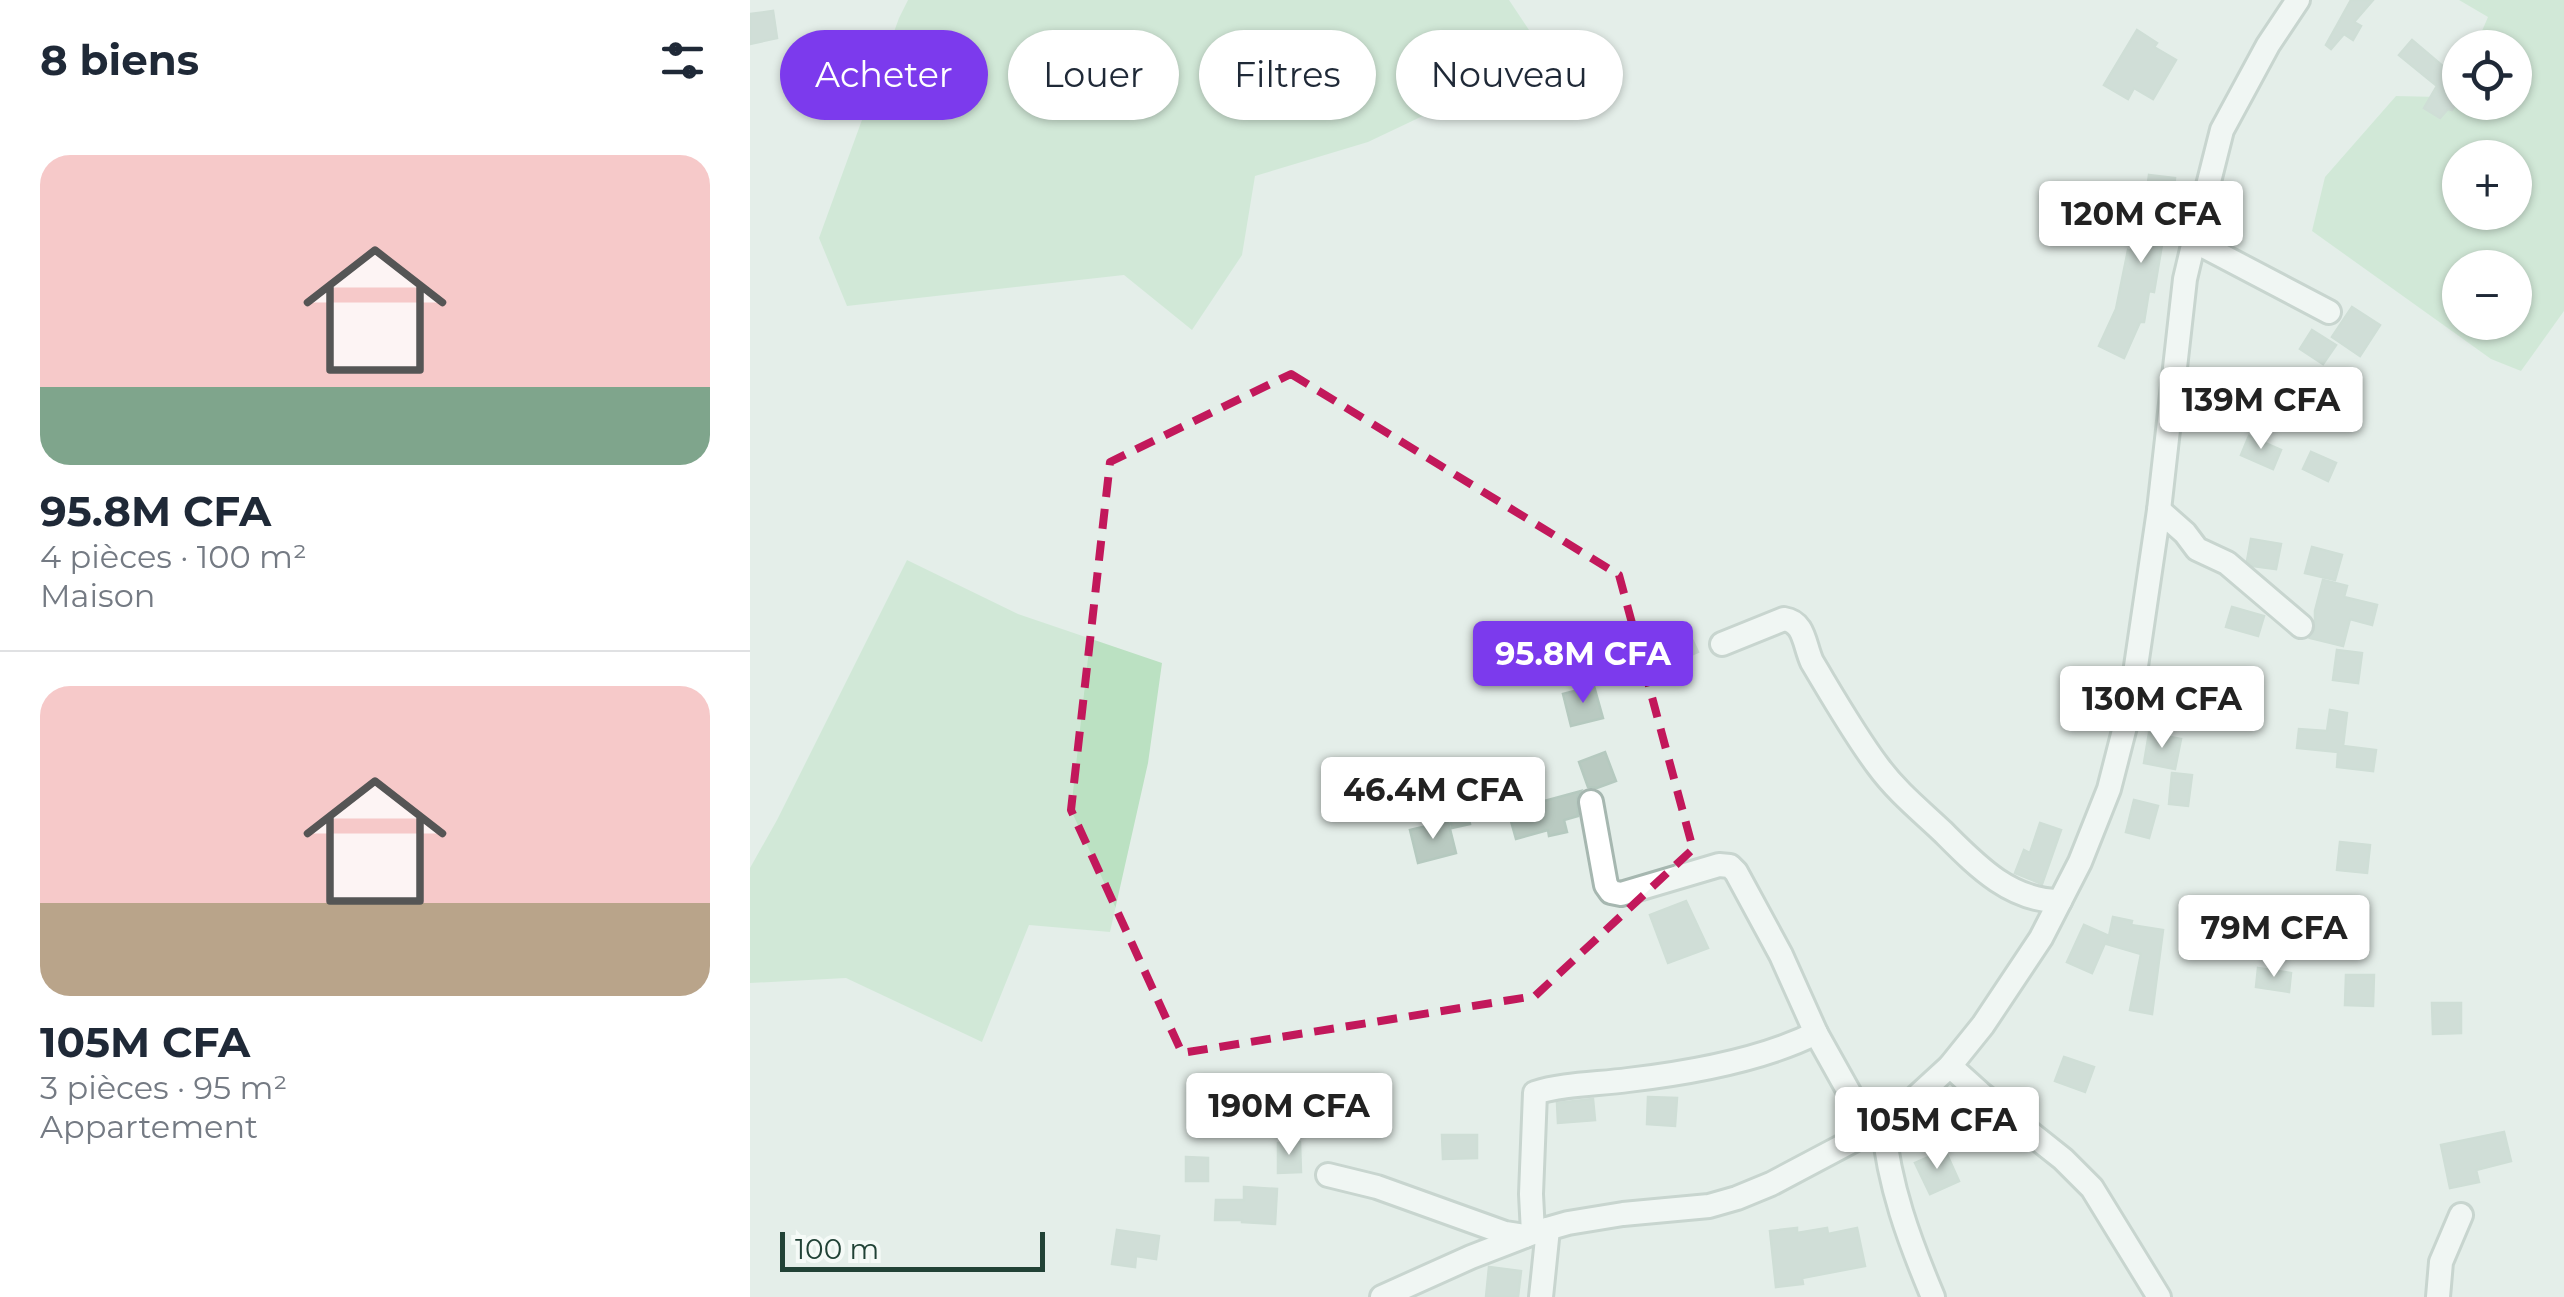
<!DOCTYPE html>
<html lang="fr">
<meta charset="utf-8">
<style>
body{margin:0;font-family:Montserrat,sans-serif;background:#f6f6f7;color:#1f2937;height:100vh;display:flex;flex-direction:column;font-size:38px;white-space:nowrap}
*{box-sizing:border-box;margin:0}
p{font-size:32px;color:#747a83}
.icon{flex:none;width:55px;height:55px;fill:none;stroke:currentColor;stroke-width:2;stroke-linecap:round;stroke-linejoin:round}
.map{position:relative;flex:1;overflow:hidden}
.details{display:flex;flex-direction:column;background:#fff;width:750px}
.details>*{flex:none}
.banner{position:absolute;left:30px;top:30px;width:950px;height:90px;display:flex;gap:20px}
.fabs{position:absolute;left:1692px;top:30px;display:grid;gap:20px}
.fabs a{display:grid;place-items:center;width:90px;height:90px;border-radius:50%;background:#fff;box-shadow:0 2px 8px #0004;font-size:50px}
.scale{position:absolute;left:30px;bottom:25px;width:265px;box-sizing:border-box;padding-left:10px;border:5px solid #214236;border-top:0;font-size:28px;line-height:35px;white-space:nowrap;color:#214236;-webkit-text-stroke:8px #f5faf7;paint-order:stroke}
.price{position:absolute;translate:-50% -85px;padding:0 22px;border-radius:10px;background:#fff;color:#222;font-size:32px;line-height:65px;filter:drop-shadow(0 2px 5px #0008)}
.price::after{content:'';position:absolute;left:50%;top:60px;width:30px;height:22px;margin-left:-15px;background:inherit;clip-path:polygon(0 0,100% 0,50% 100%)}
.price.on{background:#7c3aed;color:#fff}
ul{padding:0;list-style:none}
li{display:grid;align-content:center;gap:20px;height:530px;padding:0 40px}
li+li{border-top:2px solid #e0e1e3}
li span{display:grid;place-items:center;height:310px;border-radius:30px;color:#555}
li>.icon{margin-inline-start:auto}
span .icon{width:180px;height:180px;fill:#fffc;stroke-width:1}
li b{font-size:42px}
h2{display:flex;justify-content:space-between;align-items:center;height:120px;padding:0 40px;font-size:42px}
.pill{padding:0 35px;border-radius:45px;background:#fff;box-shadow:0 2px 8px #0004;font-size:35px;line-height:90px}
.pill.on{background:#7c3aed;color:#fff}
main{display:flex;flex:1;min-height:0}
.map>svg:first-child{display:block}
</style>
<main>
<section class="details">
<h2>8 biens<svg class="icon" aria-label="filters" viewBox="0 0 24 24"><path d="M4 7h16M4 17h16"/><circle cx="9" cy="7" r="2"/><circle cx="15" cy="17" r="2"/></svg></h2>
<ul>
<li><span style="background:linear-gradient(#f6c9c9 75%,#7fa58c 0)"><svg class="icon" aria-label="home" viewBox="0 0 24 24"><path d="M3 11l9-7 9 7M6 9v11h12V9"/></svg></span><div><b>95.8M CFA</b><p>4 pièces · 100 m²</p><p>Maison</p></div></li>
<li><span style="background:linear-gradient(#f6c9c9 70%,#b9a48a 0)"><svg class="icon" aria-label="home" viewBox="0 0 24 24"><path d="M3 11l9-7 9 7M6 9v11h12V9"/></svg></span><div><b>105M CFA</b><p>3 pièces · 95 m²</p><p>Appartement</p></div></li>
</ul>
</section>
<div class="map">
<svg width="1814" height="1297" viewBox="0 0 1814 1297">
<rect width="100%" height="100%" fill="#e4eee9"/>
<!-- green -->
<g fill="#bbe1c2" fill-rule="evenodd">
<polygon points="158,0 759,0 797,57 618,142 505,176 492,255 442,330 374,275 97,306 69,238 149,18"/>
<path d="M1709,0h105v311l-43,60 -30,-12 -179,-128 13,-54 71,-81 44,1 20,-25v30h55v-54l-40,-1 13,-30zM1710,158h55v54h-55zM1710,268h55v54h-55z"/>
<polygon points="157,560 268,614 412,663 398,763 360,932 279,925 232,1042 96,978 0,983 0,868 27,820"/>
</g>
<!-- building -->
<g fill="#b9cac1" stroke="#b5c9bf" stroke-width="2.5">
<polygon points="1601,0 1623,0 1604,22 1611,26 1603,40 1594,34 1581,49 1576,45"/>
<polygon points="23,11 27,38 0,44 0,14"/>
<polygon points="1387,30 1407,43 1404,47 1426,60 1403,99 1384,88 1378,99 1354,85"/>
<polygon points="1662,40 1695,68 1710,45 1710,97 1702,110 1698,109 1690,118 1674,108 1687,86 1649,55"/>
<polygon points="1399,175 1425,178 1422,209 1418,209 1404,292 1399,291 1394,322 1390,322 1374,358 1349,346 1366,309 1378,250 1381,251 1387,212 1394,213"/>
<polygon points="1602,307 1630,325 1610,356 1582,337"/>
<polygon points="1562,330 1586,345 1573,364 1550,349"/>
<polygon points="1499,436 1531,450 1523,469 1491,455"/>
<polygon points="1561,452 1586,463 1578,481 1553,469"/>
<polygon points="1501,539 1531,544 1526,569 1503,566 1497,561"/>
<polygon points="1562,547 1592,555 1585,580 1555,573"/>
<polygon points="1573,580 1597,586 1594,597 1627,605 1622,625 1600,619 1593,646 1560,638 1565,630 1565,611"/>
<polygon points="1482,607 1514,616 1508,636 1476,627"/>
<polygon points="940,635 948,652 910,669 903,651"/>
<polygon points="1587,650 1612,653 1608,683 1583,680"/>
<polygon points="844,686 853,718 821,726 813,694"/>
<polygon points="1580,710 1597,713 1593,746 1626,750 1623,771 1587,767 1588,752 1547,748 1549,729 1577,731"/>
<polygon points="1399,733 1431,739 1425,769 1394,763"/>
<polygon points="855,752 866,781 847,788 838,787 829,762"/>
<polygon points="1422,773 1442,775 1438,806 1419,804"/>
<polygon points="713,791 720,824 702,828 695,795"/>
<polygon points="831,791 827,798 828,816 814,820 817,832 799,836 798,830 766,839 759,814 791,805 790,802"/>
<polygon points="1384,800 1408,806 1399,838 1376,832"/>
<polygon points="698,821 706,853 668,863 660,830"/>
<polygon points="1290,823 1311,830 1292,884 1265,873 1274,850 1280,853"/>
<polygon points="1590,842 1620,845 1617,873 1587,870"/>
<polygon points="936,901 958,948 918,963 900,915"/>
<polygon points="1363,917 1382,921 1381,925 1413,930 1402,1014 1380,1010 1391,954 1357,944 1358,936 1342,973 1317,962 1334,925 1359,936"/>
<polygon points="1508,968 1541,973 1539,992 1506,987"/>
<polygon points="1596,975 1624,975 1623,1006 1595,1005"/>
<polygon points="1682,1003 1711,1003 1711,1033 1683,1034"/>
<polygon points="1314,1057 1344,1067 1335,1092 1305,1081"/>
<polygon points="898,1097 927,1098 925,1126 897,1124"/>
<polygon points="843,1099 845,1120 808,1123 807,1103"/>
<polygon points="1754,1132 1761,1161 1726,1170 1729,1182 1700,1188 1691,1145"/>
<polygon points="692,1135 727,1135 727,1158 693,1159"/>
<polygon points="550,1142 551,1172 528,1173 528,1143"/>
<polygon points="1195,1150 1209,1181 1180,1194 1165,1163"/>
<polygon points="436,1157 458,1158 458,1181 436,1181"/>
<polygon points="494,1187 527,1189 525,1224 492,1222 492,1220 465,1220 466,1200 494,1200"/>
<polygon points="1047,1228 1047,1233 1077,1228 1078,1234 1107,1228 1115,1266 1052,1278 1053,1284 1026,1287 1020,1231"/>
<polygon points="367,1230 409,1236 406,1259 386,1256 385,1267 362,1264"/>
<polygon points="739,1267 771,1271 768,1297 736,1297"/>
</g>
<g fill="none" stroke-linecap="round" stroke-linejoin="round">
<!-- minor casing -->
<g stroke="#a6b7b0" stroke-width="28">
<g id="minor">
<polyline points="1444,241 1579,312"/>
<polyline points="1409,510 1435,533 1447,549 1477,563 1551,626"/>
<path d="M972,644l62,-25c21,3 20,26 28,43 21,35 42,72 66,104 19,26 43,45 65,66 33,33 67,69 117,69"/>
<polyline points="841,802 856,885 861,892 871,894 969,865 980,866 986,872 1031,955 1066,1033 1104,1101 1123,1130"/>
<polyline points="1200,1066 1230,1093 1313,1159 1342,1188 1409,1297"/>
<path d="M1133,1123c6,63 26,117 50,174"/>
<polyline points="578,1175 627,1187 755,1233 775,1236"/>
<path d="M783,1233l-2,-39 4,-101c27,-9 64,-9 93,-13 60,-7 134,-20 188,-47"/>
<polyline points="632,1297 721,1257 783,1233 818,1223 873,1214 959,1206 987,1198 1021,1184 1123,1130 1152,1110 1200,1066 1233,1025 1291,938 1330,862 1359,789 1380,707 1409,510 1435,279 1444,241 1472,130 1518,45 1548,0"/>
<polyline points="791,1297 798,1229"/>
<polyline points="1688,1297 1691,1262 1711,1215"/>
</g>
</g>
<!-- minor -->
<use href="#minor" stroke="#fff" stroke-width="22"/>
</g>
<!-- marked area -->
<path d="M0 0H1814V1297H0ZM541,374l328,201 74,274 -158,147 -353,57 -111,-243 39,-348z" fill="#e4eee9" fill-opacity=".55" fill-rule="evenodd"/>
<path fill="none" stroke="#c2185b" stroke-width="8" stroke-dasharray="20 12" stroke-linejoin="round" d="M541,374l328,201 74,274 -158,147 -353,57 -111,-243 39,-348z"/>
</svg>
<div class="fabs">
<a><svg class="icon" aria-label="locate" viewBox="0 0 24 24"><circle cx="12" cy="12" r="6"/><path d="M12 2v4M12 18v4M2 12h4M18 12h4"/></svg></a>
<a>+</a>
<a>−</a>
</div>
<div class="scale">100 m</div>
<b class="price" style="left:1391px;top:266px">120M CFA</b>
<b class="price" style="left:1511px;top:452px">139M CFA</b>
<b class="price on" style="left:833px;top:706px">95.8M CFA</b>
<b class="price" style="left:1412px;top:751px">130M CFA</b>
<b class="price" style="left:683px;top:842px">46.4M CFA</b>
<b class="price" style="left:1524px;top:980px">79M CFA</b>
<b class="price" style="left:539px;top:1158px">190M CFA</b>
<b class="price" style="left:1187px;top:1172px">105M CFA</b>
<div class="banner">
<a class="pill on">Acheter</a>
<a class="pill">Louer</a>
<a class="pill">Filtres</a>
<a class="pill">Nouveau</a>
</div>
</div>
</main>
